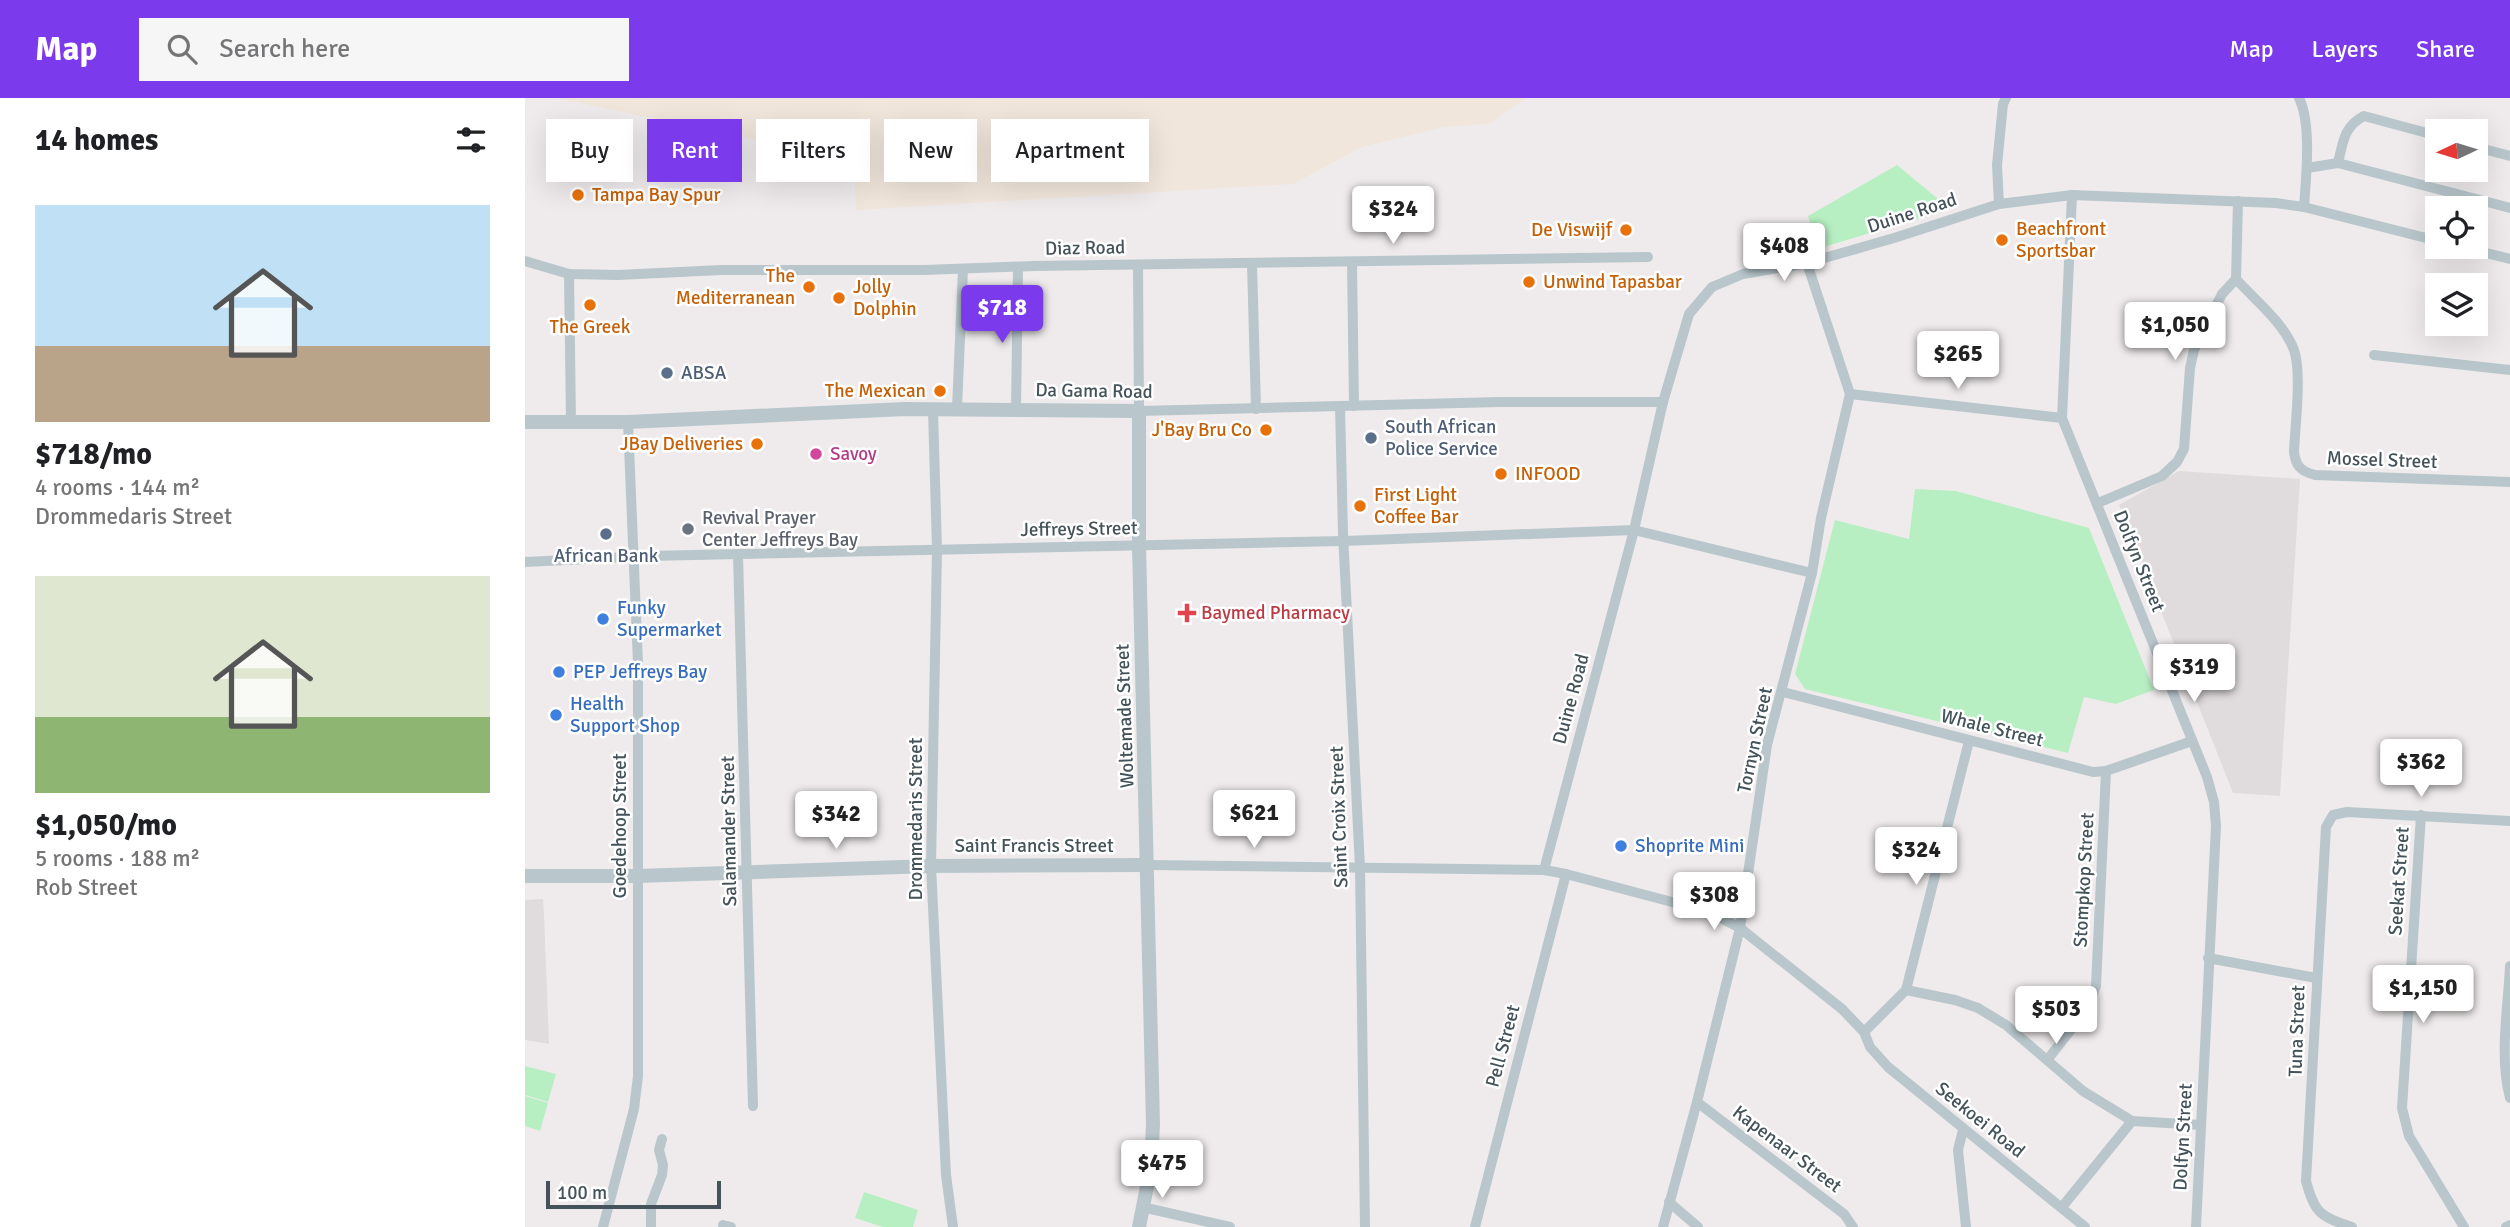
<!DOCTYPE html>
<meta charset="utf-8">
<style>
body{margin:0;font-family:Signika,sans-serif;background:#f6f6f6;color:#202124;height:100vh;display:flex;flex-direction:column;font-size:26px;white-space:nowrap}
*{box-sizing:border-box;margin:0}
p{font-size:23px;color:#757577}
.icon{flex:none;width:38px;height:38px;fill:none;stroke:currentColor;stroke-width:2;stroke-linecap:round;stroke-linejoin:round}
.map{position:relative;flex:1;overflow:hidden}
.details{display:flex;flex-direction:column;background:#fff;width:525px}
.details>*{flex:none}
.top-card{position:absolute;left:21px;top:21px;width:665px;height:63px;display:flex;gap:14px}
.needle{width:46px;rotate:266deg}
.tools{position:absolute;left:1900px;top:21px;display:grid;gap:14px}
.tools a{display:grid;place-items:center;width:63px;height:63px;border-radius:0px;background:#fff;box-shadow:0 7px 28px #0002;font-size:35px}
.scale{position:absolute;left:21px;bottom:18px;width:175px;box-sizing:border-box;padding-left:7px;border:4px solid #445359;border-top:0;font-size:19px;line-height:24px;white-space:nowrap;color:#445359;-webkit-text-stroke:5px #fff;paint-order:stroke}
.price{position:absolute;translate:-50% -60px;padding:0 16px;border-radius:7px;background:#fff;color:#222;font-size:23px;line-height:46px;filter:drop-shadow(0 2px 4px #0008)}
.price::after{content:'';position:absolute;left:50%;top:42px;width:21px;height:16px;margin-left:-10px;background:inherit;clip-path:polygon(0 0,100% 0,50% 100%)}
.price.active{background:#7c3aed;color:#fff}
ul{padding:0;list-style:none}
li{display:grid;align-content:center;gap:14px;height:371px;padding:0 35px}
li span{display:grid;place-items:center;height:217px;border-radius:0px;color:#555}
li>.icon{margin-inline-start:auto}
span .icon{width:126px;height:126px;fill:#fffc;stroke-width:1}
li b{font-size:30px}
h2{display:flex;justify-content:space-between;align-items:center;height:84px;padding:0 35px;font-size:30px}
.tag{padding:0 24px;border-radius:0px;background:#fff;box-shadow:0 7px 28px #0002;font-size:24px;line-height:63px}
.tag.active{background:#7c3aed;color:#fff}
header{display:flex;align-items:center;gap:42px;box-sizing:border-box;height:98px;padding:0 35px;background:#7c3aed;color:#fff}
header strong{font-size:33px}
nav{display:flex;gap:38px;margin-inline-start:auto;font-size:24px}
.search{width:490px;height:63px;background:#f6f6f6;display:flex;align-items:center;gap:18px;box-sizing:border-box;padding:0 24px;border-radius:0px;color:#757577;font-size:26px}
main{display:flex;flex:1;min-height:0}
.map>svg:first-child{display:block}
</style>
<header>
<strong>Map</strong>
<div class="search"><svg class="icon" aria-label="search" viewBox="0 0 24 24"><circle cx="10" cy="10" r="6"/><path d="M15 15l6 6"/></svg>Search here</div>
<nav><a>Map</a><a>Layers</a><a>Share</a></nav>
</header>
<main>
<section class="details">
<h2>14 homes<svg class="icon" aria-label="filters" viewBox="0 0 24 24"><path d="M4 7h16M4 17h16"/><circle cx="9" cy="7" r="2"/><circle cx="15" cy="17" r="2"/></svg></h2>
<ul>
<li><span style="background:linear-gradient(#bfe0f5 65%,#b9a48a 0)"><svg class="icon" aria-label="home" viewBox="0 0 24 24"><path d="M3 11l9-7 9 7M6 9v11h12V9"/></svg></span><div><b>$718/mo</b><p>4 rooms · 144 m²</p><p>Drommedaris Street</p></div></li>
<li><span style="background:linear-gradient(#dfe7d0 65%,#8fb573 0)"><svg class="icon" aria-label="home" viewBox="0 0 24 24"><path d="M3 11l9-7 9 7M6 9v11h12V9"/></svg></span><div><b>$1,050/mo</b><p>5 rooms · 188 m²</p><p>Rob Street</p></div></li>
</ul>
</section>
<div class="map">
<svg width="1985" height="1129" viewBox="0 0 1985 1129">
<rect width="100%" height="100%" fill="#efebec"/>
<!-- education -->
<g fill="#e0dcde">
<polygon points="1654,373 1775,381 1755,698 1708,695 1594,407"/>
<polygon points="18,801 19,817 24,946 0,942 0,802"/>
</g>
<!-- green -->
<g fill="#b7efc2">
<polygon points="1372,67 1425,111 1292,151 1283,118"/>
<polygon points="1390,391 1431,393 1564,430 1629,592 1591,606 1559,599 1543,655 1280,591 1270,576 1310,422 1384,441"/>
<polygon points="0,968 31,976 23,1004 0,997"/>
<polygon points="0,998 23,1005 15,1033 0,1028"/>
<polygon points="339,1094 393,1112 388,1129 358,1129 330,1120"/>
</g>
<!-- sand -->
<polygon fill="#f1e6db" points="30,0 1001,0 964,26 919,29 837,49 768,86 331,112 329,62"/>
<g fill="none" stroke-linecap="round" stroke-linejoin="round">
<!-- minor -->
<g stroke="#b9c7cc" stroke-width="10">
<path d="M1774,0c13,26 7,80 5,109"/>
<polyline points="1951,49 1985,58"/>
<path d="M1813,65c5,-21 6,-37 26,-47l74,20"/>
<polyline points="1782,70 1813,65 1985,110"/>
<polyline points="1547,97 1537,320 1682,679 1689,704 1691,728 1671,1129"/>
<polyline points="1474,106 1472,67 1478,6 1481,0"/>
<polyline points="1937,149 1985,161"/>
<polyline points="0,163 44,176 93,177 196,172 399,172 509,168 1123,159"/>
<polyline points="827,165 829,308"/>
<polyline points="727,166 731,311"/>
<polyline points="613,167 614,313 975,304 1138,304"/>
<polyline points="44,176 46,323"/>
<path d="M1711,181c19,21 48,44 58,71 8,23 1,76 0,102 2,15 7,19 21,23l195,7"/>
<polyline points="1849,257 1985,272"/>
<polyline points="1325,296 1537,320"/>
<polyline points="815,308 818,436 835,769 840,1129"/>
<polyline points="432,310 438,171"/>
<polyline points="491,311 493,169"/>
<polyline points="408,312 412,452 406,768 421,1077 428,1129"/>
<polyline points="1573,405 1637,378 1652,364 1659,351 1665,270 1669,252 1697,196 1711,181 1713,103"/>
<polyline points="213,457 228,1008"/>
<polyline points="0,464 123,458 819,443 1109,432 1287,475"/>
<polyline points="1258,594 1568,674 1581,673 1667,643"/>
<polyline points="1896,717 1877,1010 1884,1038 1939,1129"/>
<polyline points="623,767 1019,772 1041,776 1185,814 1215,830 1317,911 1339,934 1345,949 1363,969 1560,1129"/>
<polyline points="1019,772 1109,432 1138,304 1164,216 1187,189 1218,176 1282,165 1369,140 1474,106 1547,97 1751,105 1779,109 1913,143"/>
<polyline points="1683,860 1791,880"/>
<path d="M1985,868c-2,43 -11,90 0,132"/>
<polyline points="1381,892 1430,902 1453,910 1481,927 1558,993 1607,1023 1676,1027"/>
<polyline points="1339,934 1381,892 1444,643"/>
<polyline points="1523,961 1562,911 1571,888 1581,673"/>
<polyline points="1172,1004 1319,1116 1328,1129"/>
<polyline points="1438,1032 1433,1052 1441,1129"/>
<polyline points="1144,1104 1173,1129"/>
<polyline points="617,1109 705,1129"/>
<polyline points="1537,1109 1607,1023"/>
<polyline points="198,1127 206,1129"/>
<polyline points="78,1129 109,1011 113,978 113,566 103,324"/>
<polyline points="126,1129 126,1106 137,1077 138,1067 134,1052 137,1041"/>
<polyline points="950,1129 1041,776"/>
<polyline points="1138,1129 1172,1004 1215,830 1242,647 1287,475 1296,420 1325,296 1282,165"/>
<path d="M1827,1129c-32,-11 -37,-13 -46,-46l20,-354 7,-12 14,-3 163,9"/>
<polyline points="1981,1129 1985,1127"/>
</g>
<!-- tertiary -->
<g stroke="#b9c7cc" stroke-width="14">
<polyline points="0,324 103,324 380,311 614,313 614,448 628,1026 626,1068 614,1129"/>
<polyline points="0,778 112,778 406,768 623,767"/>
</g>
</g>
<!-- markers -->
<g fill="#e8710a" stroke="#fff" stroke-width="2.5">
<circle cx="53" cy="97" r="7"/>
<circle cx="1101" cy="132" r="7"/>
<circle cx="1477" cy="142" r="7"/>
<circle cx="1004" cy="184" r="7"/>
<circle cx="284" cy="189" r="7"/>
<circle cx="314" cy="200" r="7"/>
<circle cx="65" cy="207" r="7"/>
<circle cx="415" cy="293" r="7"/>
<circle cx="741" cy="332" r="7"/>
<circle cx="232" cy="346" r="7"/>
<circle cx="976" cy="376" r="7"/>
<circle cx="835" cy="408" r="7"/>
</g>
<g fill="#5c6f8a" stroke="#fff" stroke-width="2.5">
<circle cx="142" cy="275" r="7"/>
<circle cx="846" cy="340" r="7"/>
<circle cx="81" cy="436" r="7"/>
</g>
<circle fill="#d1479c" stroke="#fff" stroke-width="2.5" cx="291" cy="356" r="7"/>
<circle fill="#6b7280" stroke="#fff" stroke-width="2.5" cx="163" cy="431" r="7"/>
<path fill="#e0444e" stroke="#fff" stroke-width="2.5" d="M658.5 504.5h7v7h7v7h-7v7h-7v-7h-7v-7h7z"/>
<g fill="#3f7fe0" stroke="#fff" stroke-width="2.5">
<circle cx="78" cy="521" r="7"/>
<circle cx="34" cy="574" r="7"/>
<circle cx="31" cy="617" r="7"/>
<circle cx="1096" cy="748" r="7"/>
</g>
<g text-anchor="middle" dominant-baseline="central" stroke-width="5" stroke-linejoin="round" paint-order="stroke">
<!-- food labels -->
<g font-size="19" fill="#c56008" stroke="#fff" text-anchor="start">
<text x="67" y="97">Tampa Bay Spur</text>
<text x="1491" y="131">Beachfront<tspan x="1491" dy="22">Sportsbar</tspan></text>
<text x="1087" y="132" text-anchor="end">De Viswijf</text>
<text x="270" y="178" text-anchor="end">The<tspan x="270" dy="22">Mediterranean</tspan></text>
<text x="1018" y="184">Unwind Tapasbar</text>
<text x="328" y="189">Jolly<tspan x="328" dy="22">Dolphin</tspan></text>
<text x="65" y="229" text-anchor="middle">The Greek</text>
<text x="401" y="293" text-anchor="end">The Mexican</text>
<text x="727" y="332" text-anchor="end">J'Bay Bru Co</text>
<text x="218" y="346" text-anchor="end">JBay Deliveries</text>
<text x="990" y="376">INFOOD</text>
<text x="849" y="397">First Light<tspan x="849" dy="22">Coffee Bar</tspan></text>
</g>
<!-- street labels -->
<g font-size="19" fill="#445359" stroke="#fff">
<text transform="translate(1387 115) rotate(-18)">Duine Road</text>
<text transform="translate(560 150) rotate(-1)">Diaz Road</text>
<text transform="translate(569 293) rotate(1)">Da Gama Road</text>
<text transform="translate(1857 362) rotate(2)">Mossel Street</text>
<text transform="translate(554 431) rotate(-1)">Jeffreys Street</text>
<text transform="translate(1614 463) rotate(68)">Dolfyn Street</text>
<text transform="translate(1046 601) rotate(-75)">Duine Road</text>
<text transform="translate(600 618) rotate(-92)">Woltemade Street</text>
<text transform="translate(1467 630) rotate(14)">Whale Street</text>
<text transform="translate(1230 642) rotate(-78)">Tornyn Street</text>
<text transform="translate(814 719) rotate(-92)">Saint Croix Street</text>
<text transform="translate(391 721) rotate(-90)">Drommedaris Street</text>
<text transform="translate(95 728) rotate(-90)">Goedehoop Street</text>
<text transform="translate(204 733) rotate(-91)">Salamander Street</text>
<text x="509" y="748">Saint Francis Street</text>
<text transform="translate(1559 782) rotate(-87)">Stompkop Street</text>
<text transform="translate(1874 783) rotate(-86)">Seekat Street</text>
<text transform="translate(1772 933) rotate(-88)">Tuna Street</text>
<text transform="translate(978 948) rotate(-75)">Pell Street</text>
<text transform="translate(1455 1022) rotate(39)">Seekoei Road</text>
<text transform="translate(1658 1039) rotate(-87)">Dolfyn Street</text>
<text transform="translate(1262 1051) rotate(37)">Kapenaar Street</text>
</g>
<!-- service labels -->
<g font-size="19" fill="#4e5e75" stroke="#fff" text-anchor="start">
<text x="156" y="275">ABSA</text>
<text x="860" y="329">South African<tspan x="860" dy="22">Police Service</tspan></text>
<text x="81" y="458" text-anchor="middle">African Bank</text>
</g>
<!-- hotel labels -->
<g font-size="19" fill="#b23c85" stroke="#fff" text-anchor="start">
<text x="305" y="356">Savoy</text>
</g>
<!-- worship labels -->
<g font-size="19" fill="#5b616d" stroke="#fff" text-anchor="start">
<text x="177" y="420">Revival Prayer<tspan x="177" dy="22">Center Jeffreys Bay</tspan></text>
</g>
<!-- shop labels -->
<g font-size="19" fill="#366cbe" stroke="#fff" text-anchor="start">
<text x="92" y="510">Funky<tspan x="92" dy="22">Supermarket</tspan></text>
<text x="48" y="574">PEP Jeffreys Bay</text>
<text x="45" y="606">Health<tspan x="45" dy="22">Support Shop</tspan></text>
<text x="1110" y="748">Shoprite Mini</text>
</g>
<!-- health labels -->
<g font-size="19" fill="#be3a42" stroke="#fff" text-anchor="start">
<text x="676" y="515">Baymed Pharmacy</text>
</g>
</g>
</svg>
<div class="tools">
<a><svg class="needle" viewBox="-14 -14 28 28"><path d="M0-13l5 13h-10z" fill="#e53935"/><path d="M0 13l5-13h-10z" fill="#757577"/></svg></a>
<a><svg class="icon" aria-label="locate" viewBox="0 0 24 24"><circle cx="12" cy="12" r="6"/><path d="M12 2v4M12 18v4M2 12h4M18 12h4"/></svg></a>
<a><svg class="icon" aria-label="layers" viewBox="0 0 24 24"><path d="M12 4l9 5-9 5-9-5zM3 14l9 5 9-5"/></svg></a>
</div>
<div class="scale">100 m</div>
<b class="price" style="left:868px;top:148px">$324</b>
<b class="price" style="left:1259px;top:185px">$408</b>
<b class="price active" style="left:477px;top:247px">$718</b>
<b class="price" style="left:1650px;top:264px">$1,050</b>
<b class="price" style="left:1433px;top:293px">$265</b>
<b class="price" style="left:1669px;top:606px">$319</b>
<b class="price" style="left:1896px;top:701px">$362</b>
<b class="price" style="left:729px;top:752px">$621</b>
<b class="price" style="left:311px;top:753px">$342</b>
<b class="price" style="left:1391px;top:789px">$324</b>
<b class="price" style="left:1189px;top:834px">$308</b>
<b class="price" style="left:1898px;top:927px">$1,150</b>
<b class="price" style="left:1531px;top:948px">$503</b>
<b class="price" style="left:637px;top:1102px">$475</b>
<div class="top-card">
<a class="tag">Buy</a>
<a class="tag active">Rent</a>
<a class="tag">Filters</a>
<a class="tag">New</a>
<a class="tag">Apartment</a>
</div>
</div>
</main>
